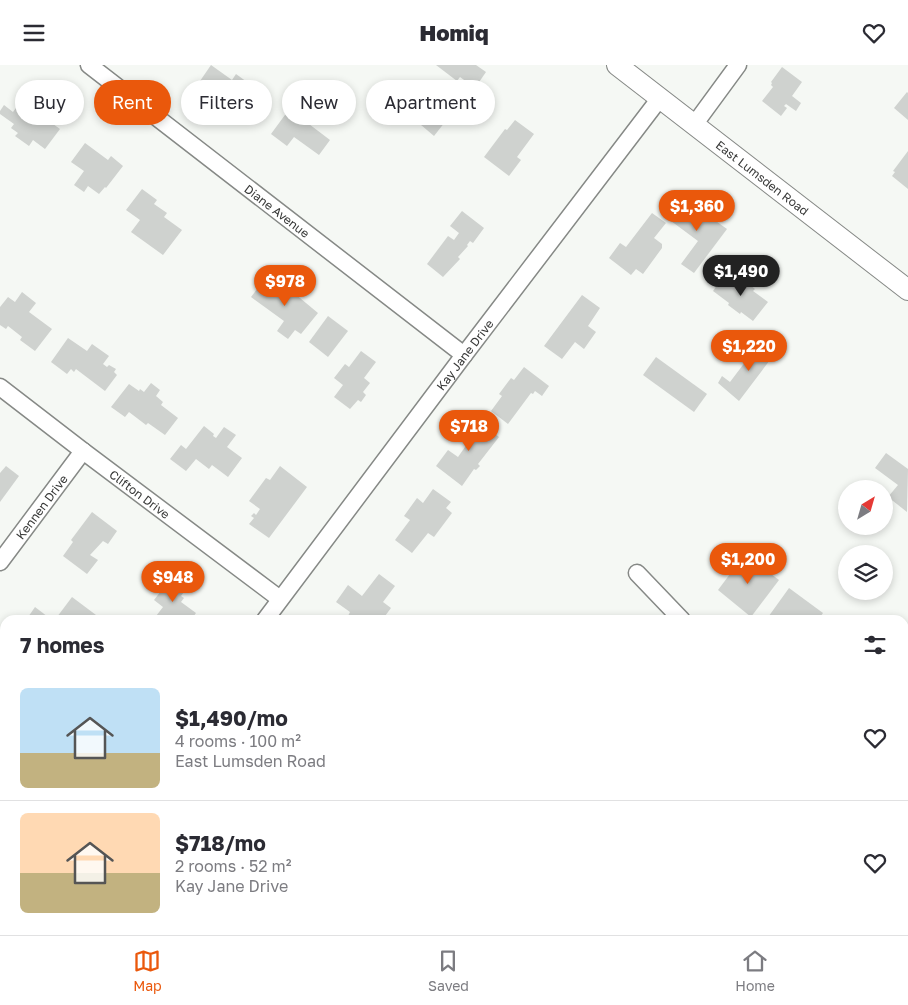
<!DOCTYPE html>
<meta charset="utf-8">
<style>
body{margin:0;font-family:"Golos Text",sans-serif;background:#f7f7f7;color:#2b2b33;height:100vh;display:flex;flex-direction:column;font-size:19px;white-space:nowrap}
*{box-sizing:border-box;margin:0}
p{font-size:16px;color:#7c7c81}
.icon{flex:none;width:28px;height:28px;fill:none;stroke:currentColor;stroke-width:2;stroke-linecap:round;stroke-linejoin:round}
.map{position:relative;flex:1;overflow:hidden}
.details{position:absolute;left:0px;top:550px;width:909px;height:320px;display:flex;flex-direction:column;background:#fff;border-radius:15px 15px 0 0;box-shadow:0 2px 8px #0003}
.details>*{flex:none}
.hud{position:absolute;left:15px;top:15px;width:500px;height:45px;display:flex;gap:10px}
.needle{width:32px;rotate:37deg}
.controls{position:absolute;left:838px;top:415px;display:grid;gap:10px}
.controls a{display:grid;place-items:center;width:55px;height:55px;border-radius:50%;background:#fff;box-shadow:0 2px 8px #0003;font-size:25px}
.price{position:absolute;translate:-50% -42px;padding:0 11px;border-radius:18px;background:#ea580c;color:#fff;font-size:16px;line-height:32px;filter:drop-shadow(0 1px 2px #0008)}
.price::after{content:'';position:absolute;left:50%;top:30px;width:15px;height:11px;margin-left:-8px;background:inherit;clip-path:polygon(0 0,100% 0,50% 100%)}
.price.selected{background:#222;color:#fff}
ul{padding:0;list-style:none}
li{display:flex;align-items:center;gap:15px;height:125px;padding:0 20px}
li+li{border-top:1px solid #e1e1e2}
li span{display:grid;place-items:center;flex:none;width:140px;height:100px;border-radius:8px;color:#555}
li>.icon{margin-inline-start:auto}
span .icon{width:60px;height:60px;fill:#fffc;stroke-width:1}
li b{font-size:21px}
h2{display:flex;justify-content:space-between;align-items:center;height:60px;padding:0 20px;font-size:21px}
.pill{padding:0 18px;border-radius:22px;background:#fff;box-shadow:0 2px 8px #0003;font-size:18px;line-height:45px}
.pill.selected{background:#ea580c;color:#fff}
header{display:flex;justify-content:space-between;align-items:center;height:65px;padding:0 20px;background:#fff;font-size:22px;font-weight:800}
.tabs{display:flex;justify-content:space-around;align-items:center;height:70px;border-top:1px solid #e1e1e2;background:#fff;font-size:14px;color:#7c7c81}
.tabs a{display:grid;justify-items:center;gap:2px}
.tabs .selected{color:#ea580c}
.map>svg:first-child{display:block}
</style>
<header><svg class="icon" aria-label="menu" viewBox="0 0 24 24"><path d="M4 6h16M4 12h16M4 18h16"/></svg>Homiq<svg class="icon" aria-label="heart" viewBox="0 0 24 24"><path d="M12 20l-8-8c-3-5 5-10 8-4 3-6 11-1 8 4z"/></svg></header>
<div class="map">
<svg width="908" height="870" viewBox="0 0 908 870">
<rect width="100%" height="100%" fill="#f5f8f4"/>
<!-- building -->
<g fill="#cfd2cf">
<polygon points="211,0 232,15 236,9 247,17 242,23 264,39 252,56 233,41 231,44 214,31 216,28 200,16"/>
<polygon points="436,0 476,0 486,7 475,23 460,12 457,16"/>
<polygon points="782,2 802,17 792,31 801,38 796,46 786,39 784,41 787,43 781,51 762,36 773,22 771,20 772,18 771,17"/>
<polygon points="907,27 908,28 908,55 894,43"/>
<polygon points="21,36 60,64 45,84 33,75 29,81 15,71 18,68 11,63 14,59 0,49 0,46 4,40 13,47"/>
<polygon points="293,39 309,51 305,56 330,75 319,90 294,72 287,81 271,69"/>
<polygon points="425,40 445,57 434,71 414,54"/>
<polygon points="515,55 534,69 517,92 521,95 509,111 484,92 505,64 507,65"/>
<polygon points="85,78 108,95 111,91 123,101 106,123 105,122 99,129 88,121 84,127 74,120 84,106 71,97"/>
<polygon points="908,86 908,124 892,111 895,107 893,106"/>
<polygon points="142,124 157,135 154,139 167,148 164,152 182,165 163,190 131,167 140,155 126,145"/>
<polygon points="682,132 727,164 694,208 681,199 698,176 667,153"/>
<polygon points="462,146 484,163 473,178 470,176 467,180 468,181 458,192 460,194 443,212 427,199 448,171 454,175 459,168 450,161"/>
<polygon points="652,148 666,158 654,173 662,179 662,183 643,209 636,204 631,210 609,193 620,178 626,182"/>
<polygon points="268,210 287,224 288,223 318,248 301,269 295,265 288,274 277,266 284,256 251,232"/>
<polygon points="724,210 734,217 737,213 738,215 740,212 755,224 753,226 768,237 753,256 741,247 740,249 728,240 729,238 713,226"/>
<polygon points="22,227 36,238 29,247 52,264 35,286 20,275 22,272 8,261 6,264 0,260 0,242 8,232 15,237"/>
<polygon points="582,230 600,243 588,261 596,267 584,284 575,277 562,294 544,281"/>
<polygon points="328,251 348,266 328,292 309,277"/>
<polygon points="68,273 87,286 92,279 109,291 103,299 107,302 109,300 116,304 114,307 117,310 105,326 76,304 74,307 71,304 67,309 51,297"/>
<polygon points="761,276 776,287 739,336 718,318 722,311 730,317"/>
<polygon points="361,286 376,297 364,313 370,318 363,327 366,330 361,337 358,335 350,344 334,332 343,320 334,313 345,299 349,302"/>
<polygon points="656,292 707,329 694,347 643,310"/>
<polygon points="524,302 549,321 542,331 535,326 533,329 531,328 508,359 491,346 502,331 499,329 511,313 514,315"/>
<polygon points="151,318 160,325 156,331 163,337 161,340 178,353 165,370 148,358 146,360 129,347 125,352 111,342 129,319 139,326 140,324 144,327"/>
<polygon points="473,352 499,372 478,399 480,401 476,405 474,404 462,421 436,401 448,385 458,392 470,375 461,368"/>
<polygon points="204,361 214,369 213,371 216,373 224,362 236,370 227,382 242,393 228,412 212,400 209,404 196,394 186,406 170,394 181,380 186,384"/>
<polygon points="886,388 908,404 907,447 888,432 898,420 875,403"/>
<polygon points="6,401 19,411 0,437 0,408"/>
<polygon points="280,401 307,422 269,473 249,459 254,453 251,451 254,448 256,450 260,444 249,436 266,413 270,415"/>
<polygon points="433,424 451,437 446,443 452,448 434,472 428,468 412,488 395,475 410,455 404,451 417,433 423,438"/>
<polygon points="92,447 117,466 108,479 103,476 90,490 98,495 87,509 63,491 73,477 71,475"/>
<polygon points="745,489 779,515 751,552 718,525"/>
<polygon points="379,509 395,521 383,537 391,543 382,555 354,555 348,551 350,547 336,537 348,520 362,531"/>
<polygon points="171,513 186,524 181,531 184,533 181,537 196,548 191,555 153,555 163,542 154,535"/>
<polygon points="789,523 823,548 818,555 766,555"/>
<polygon points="72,532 96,550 92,555 86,555 84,553 82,555 53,555 56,551 57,552"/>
<polygon points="35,542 52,555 26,555"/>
<polygon points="1,596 5,599 5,644 0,640 0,598"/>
<polygon points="904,619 908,622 908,630 904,636"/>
<polygon points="904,805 908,808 908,812 904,817"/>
<polygon points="340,865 394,865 392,870 340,870"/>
</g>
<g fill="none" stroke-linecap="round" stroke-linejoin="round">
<!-- minor casing -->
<g stroke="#868986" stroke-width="19">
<g id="minor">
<path id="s1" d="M89,0l375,290"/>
<polyline points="694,60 738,0"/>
<path id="s2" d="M0,322l83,64 197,148"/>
<path id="s3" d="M0,497l83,-111"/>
<polyline points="637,508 682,555"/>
<path id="s4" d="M265,555l199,-265 196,-257"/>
<polyline points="904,729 908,732"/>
</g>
</g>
<!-- tertiary casing -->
<g stroke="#868986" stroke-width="22">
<g id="tertiary">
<path id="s5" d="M617,0l291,225"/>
</g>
</g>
<!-- minor -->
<use href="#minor" stroke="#fff" stroke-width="16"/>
<!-- tertiary -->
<use href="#tertiary" stroke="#fff" stroke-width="20"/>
</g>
<g text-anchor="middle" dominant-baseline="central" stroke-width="4" stroke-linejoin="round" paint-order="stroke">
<!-- street labels -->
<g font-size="12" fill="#383938" stroke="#f5f8f4">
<text stroke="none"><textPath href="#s5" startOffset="184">East Lumsden Road</textPath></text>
<text stroke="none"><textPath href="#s1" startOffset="238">Diane Avenue</textPath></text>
<text stroke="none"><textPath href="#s4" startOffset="332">Kay Jane Drive</textPath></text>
<text stroke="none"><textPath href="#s2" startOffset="176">Clifton Drive</textPath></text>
<text stroke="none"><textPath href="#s3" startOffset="69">Kennen Drive</textPath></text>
</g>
</g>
</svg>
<div class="controls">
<a><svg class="needle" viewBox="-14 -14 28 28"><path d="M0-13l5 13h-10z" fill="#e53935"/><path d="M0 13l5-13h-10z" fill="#7c7c81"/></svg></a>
<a><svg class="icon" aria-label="layers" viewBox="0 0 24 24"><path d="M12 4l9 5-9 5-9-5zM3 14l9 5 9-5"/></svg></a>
</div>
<b class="price" style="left:697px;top:167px">$1,360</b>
<b class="price selected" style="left:741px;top:232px">$1,490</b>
<b class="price" style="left:285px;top:242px">$978</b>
<b class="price" style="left:749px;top:307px">$1,220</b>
<b class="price" style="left:469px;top:387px">$718</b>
<b class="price" style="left:748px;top:520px">$1,200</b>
<b class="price" style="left:173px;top:538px">$948</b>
<div class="hud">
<a class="pill">Buy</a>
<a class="pill selected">Rent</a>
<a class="pill">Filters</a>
<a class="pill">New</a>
<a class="pill">Apartment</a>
</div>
<section class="details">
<h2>7 homes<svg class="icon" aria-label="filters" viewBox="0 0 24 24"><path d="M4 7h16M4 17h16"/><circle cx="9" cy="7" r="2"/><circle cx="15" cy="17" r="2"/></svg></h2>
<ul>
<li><span style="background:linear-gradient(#bfe0f5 65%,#c2b280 0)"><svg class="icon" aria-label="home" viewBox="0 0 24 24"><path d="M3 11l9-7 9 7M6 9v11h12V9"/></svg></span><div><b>$1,490/mo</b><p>4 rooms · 100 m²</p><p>East Lumsden Road</p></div><svg class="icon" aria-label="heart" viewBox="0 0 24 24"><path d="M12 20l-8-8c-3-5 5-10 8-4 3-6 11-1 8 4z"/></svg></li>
<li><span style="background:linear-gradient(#ffd9b3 60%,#c2b280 0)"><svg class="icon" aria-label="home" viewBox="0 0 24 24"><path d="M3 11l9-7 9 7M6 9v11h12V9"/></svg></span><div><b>$718/mo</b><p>2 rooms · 52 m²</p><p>Kay Jane Drive</p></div><svg class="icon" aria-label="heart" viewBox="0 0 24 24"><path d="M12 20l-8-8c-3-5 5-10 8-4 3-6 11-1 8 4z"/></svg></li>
</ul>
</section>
</div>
<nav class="tabs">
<a class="selected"><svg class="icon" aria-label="map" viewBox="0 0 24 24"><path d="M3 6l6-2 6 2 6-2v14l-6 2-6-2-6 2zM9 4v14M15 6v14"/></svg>Map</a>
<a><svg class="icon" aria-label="saved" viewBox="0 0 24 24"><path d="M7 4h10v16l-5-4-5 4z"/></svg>Saved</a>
<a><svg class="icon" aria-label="home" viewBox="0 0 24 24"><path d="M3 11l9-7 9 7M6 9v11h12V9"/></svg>Home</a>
</nav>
